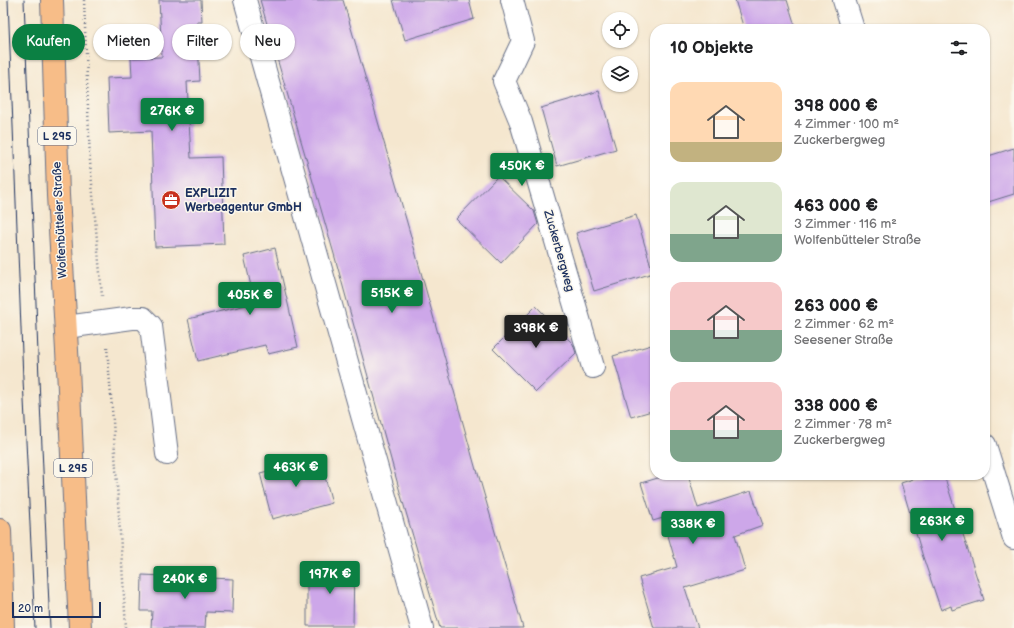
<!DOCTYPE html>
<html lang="de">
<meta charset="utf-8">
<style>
body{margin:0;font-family:"Balsamiq Sans",sans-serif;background:#f6f6f6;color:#202124;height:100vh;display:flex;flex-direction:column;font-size:15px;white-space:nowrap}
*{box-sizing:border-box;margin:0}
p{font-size:13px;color:#757577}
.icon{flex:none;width:22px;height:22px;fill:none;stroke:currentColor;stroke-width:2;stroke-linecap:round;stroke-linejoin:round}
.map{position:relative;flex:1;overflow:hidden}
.side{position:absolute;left:650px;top:24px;width:340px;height:456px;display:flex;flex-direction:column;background:#fff;border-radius:16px;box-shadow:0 1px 3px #0004}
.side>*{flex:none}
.banner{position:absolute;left:12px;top:24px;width:380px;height:36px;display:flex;gap:8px}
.fabs{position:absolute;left:602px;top:12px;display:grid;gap:8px}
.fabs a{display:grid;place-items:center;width:36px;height:36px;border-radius:50%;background:#fff;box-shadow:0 1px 3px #0004;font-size:20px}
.scale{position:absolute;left:12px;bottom:10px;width:89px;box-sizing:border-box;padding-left:4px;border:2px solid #1b2f5e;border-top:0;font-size:11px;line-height:14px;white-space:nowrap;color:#1b2f5e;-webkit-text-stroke:3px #fbf7ec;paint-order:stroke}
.price{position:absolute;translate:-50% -34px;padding:0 9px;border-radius:4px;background:#0b8043;color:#fff;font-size:13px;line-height:26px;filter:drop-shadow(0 1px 2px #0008)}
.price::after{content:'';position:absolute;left:50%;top:24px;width:12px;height:9px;margin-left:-6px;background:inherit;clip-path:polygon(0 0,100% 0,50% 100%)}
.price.active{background:#222;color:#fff}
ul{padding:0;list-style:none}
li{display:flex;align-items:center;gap:12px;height:100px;padding:0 20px}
li span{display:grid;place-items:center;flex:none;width:112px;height:80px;border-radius:12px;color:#555}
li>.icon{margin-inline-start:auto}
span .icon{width:48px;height:48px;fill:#fffc;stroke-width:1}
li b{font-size:17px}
h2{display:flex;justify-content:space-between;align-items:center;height:48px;padding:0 20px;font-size:17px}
.chip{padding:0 14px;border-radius:18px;background:#fff;box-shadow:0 1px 3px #0004;font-size:14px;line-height:36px}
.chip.active{background:#0b8043;color:#fff}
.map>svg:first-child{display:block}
</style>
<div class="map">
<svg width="1014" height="628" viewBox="0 0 1014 628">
<rect width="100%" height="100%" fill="#fbf7ec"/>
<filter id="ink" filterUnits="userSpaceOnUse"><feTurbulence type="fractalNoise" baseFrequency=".025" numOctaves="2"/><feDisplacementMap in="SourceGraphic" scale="8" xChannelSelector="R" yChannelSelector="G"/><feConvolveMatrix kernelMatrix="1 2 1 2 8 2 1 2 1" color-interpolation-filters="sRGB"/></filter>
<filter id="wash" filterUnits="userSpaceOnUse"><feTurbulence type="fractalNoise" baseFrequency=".012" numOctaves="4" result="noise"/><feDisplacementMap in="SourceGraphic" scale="16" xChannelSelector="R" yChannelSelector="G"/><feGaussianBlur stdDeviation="0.9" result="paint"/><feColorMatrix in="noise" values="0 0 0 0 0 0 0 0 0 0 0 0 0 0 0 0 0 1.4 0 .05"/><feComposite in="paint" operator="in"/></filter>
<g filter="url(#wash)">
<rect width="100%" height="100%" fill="#f5e7cf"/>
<g id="blocks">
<!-- building -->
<g fill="#cda7e9">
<polygon points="159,0 201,0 202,22 197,22 200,81 187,82 191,158 221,157 224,244 155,247 151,131 109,133 107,78 132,77 131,58 162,57"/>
<polygon points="260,0 343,0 410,233 476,470 477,470 523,628 440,628 400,492 334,254"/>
<polygon points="393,0 469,0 474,19 405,40"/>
<polygon points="735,0 787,0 796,29 744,29"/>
<polygon points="599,91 616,149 557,166 541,108"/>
<polygon points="1014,148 1014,194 985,203 985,157"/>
<polygon points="498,176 534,211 538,224 501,263 456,219"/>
<polygon points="636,215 653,273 594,291 576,233"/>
<polygon points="275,248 298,347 268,354 265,345 198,361 188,319 255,303 244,256"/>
<polygon points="536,306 573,344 576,353 536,392 493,349"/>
<polygon points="655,344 655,410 631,417 613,356"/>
<polygon points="320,458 332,503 272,519 260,473"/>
<polygon points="668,475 688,475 698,508 751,491 763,525 735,535 745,570 685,588 698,628 654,628 639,578 677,567 663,518 653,521 641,483"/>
<polygon points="926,475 944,475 984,600 952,610 951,606 941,610 923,557 901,483"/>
<polygon points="307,564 354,564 353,626 307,626"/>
<polygon points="142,575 233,579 232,613 206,612 205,628 151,628 152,611 141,611"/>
</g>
</g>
</g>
<g filter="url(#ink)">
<use href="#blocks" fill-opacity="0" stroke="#676f86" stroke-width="1"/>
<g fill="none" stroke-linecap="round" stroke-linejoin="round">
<!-- minor casing -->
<g stroke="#676f86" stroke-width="24">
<g id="minor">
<polyline points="245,0 422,628"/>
<polyline points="512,0 523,41 504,81 521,122 593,367"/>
<polyline points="844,0 853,29"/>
<polyline points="66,327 132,318 143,318 151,326 167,454"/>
<polyline points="985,445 1014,538"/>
</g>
</g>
<!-- major casing -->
<g stroke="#676f86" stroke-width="24">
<g id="major">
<polyline points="52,0 58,195 68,368 80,628"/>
<polyline points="0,530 2,595"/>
</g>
</g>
<!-- highway casing -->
<g stroke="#676f86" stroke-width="24">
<polyline id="highway" points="2,595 3,628"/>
</g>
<!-- path -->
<g stroke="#676f86" stroke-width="2.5" stroke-dasharray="1 3" stroke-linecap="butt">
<polyline points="84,0 90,161 102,296"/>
<polyline points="107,347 113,421 126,628"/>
</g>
<!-- minor -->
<use href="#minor" stroke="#fff" stroke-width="22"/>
<!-- major -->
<use href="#major" stroke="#f7bd88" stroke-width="22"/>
<!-- highway -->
<use href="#highway" stroke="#f7bd88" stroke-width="22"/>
<!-- tram -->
<g stroke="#1b2f5e" stroke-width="1">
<polyline points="8,0 23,379 35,628"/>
<polyline points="24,0 39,379 50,628"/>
</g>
</g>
</g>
<!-- icons -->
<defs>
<g id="office-disc" transform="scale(1)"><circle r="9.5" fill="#c8321e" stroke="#fbf7ec"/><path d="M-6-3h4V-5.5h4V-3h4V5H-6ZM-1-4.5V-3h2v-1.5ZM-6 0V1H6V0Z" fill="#fff"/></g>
</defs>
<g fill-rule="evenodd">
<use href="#office-disc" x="171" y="200"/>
</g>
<g text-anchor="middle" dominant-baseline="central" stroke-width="3" stroke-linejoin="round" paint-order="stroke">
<!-- shield labels -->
<g fill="#fbf7ec" stroke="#5e6b89" stroke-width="1">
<rect x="38" y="127" width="38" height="18" rx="3"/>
<rect x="54" y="459" width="38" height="18" rx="3"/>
</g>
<g font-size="11" font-weight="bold" fill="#1b2f5e">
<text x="57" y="136">L 295</text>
<text x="73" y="468">L 295</text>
</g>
<!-- poi labels -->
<g font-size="12" font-weight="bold" fill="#1b2f5e" stroke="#fbf7ec" text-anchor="start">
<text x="185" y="193">EXPLIZIT<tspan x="185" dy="14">Werbeagentur GmbH</tspan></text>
</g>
<!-- street labels -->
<g font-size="12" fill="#1b2f5e" stroke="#fbf7ec">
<text transform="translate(60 220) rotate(-93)">Wolfenbütteler Straße</text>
<text transform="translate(559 251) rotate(74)">Zuckerbergweg</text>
</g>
</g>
</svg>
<div class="fabs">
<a><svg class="icon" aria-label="locate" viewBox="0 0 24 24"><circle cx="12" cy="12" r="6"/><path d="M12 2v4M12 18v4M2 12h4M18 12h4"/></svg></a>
<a><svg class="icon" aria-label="layers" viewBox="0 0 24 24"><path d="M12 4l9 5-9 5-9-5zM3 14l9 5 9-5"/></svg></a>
</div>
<div class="scale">20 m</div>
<b class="price" style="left:172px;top:132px">276K €</b>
<b class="price" style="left:522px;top:187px">450K €</b>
<b class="price" style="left:392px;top:314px">515K €</b>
<b class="price" style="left:250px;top:316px">405K €</b>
<b class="price active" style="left:536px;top:349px">398K €</b>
<b class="price" style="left:296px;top:488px">463K €</b>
<b class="price" style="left:942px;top:542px">263K €</b>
<b class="price" style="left:693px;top:545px">338K €</b>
<b class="price" style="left:330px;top:595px">197K €</b>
<b class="price" style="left:185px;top:600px">240K €</b>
<div class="banner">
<a class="chip active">Kaufen</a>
<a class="chip">Mieten</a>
<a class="chip">Filter</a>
<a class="chip">Neu</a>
</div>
<section class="side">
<h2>10 Objekte<svg class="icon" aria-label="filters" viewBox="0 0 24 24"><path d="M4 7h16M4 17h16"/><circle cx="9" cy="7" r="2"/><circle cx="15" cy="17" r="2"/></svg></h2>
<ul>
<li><span style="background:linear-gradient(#ffd9b3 75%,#c2b280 0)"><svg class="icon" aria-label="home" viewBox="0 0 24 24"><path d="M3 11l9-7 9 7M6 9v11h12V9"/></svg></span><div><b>398 000 €</b><p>4 Zimmer · 100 m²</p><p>Zuckerbergweg</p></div></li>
<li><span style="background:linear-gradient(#dfe7d0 65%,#7fa58c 0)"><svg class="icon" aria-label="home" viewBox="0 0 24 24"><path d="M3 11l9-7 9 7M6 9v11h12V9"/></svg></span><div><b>463 000 €</b><p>3 Zimmer · 116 m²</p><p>Wolfenbütteler Straße</p></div></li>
<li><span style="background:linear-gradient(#f6c9c9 60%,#7fa58c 0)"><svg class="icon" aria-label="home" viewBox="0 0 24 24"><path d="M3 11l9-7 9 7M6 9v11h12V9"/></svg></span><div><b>263 000 €</b><p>2 Zimmer · 62 m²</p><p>Seesener Straße</p></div></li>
<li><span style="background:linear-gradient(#f6c9c9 60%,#7fa58c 0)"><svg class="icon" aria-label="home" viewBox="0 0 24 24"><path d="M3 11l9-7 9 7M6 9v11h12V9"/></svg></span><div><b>338 000 €</b><p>2 Zimmer · 78 m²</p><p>Zuckerbergweg</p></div></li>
</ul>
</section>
</div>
